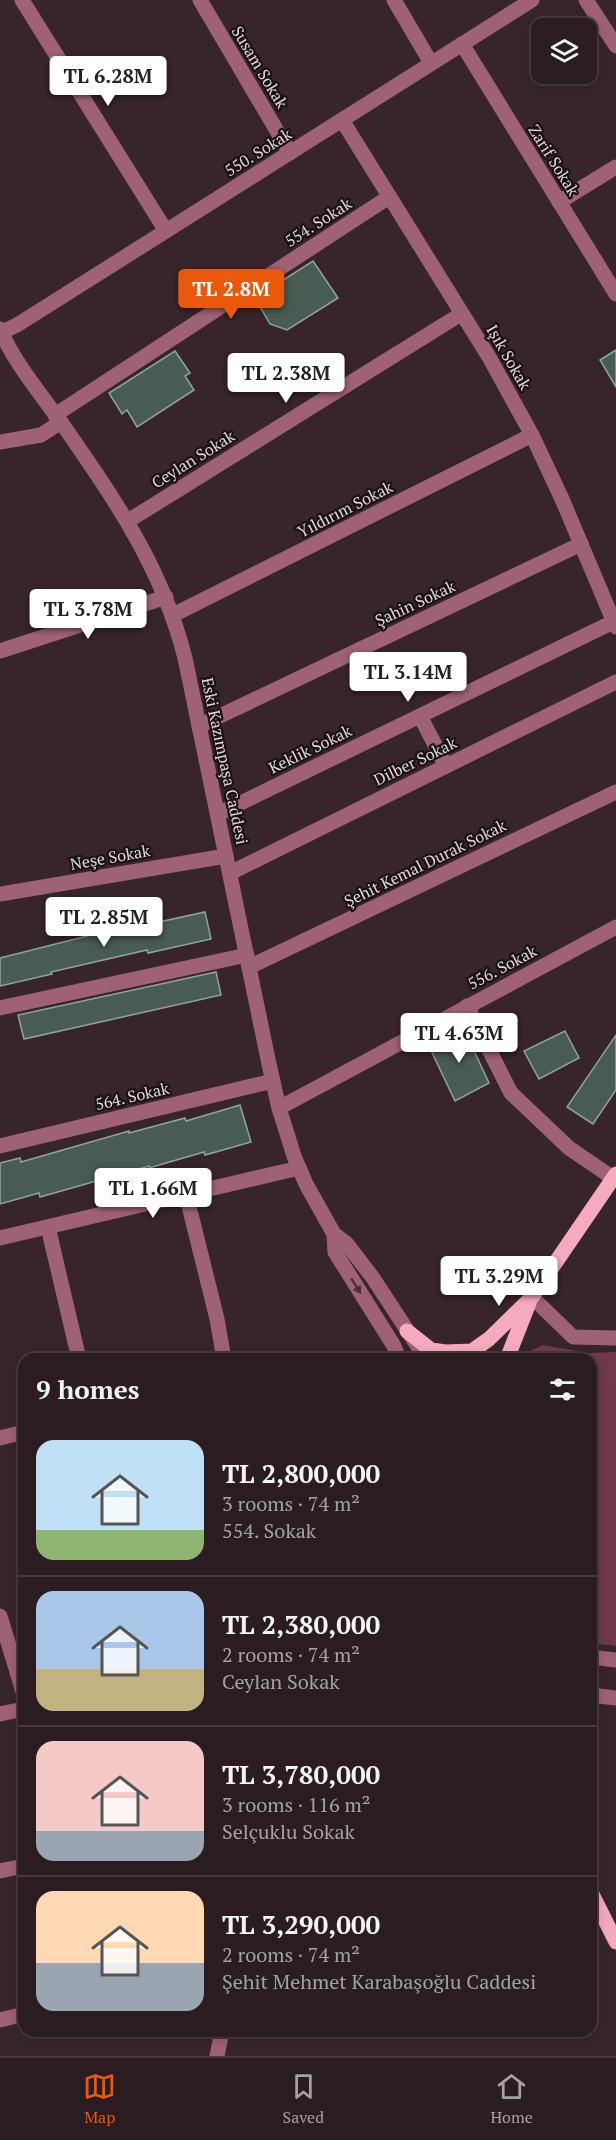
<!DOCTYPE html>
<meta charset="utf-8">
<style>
body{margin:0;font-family:"PT Serif",serif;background:#36292d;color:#f1f3f6;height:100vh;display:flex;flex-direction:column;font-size:22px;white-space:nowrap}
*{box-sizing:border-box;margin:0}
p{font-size:20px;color:#a5a1a5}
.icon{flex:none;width:33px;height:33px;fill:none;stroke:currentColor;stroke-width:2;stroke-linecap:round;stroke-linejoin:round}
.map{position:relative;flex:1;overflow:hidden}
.side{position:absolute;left:18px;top:1353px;width:579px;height:684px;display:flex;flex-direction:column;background:#2a1c20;border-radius:18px;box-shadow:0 3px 15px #0003,0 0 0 2px #463a3e}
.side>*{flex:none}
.controls{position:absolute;left:531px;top:18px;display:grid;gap:12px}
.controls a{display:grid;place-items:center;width:66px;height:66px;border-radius:12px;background:#2a1c20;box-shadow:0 3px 15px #0003,0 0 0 2px #463a3e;font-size:30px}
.price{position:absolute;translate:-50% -51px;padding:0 14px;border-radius:6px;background:#fff;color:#222;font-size:20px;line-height:39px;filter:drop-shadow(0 2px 3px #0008)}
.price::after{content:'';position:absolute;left:50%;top:36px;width:18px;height:14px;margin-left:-9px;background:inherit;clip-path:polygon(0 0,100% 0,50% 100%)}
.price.active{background:#ea580c;color:#fff}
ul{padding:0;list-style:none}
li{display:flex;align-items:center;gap:18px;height:150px;padding:0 18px}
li+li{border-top:2px solid #463a3e}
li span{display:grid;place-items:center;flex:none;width:168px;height:120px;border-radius:18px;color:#555}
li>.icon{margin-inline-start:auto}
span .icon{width:72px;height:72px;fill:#fffc;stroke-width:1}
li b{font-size:26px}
h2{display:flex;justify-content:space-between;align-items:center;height:72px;padding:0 18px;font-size:26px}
.tab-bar{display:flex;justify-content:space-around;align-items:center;height:84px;border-top:2px solid #463a3e;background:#2a1c20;font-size:16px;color:#a5a1a5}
.tab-bar a{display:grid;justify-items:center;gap:3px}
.tab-bar .active{color:#ea580c}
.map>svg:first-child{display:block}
</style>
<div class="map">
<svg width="616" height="2056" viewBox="0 0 616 2056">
<rect width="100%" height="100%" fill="#38252b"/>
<!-- green -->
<polygon fill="#72394c" points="543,1345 588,1353 616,1352 616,1646 591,1643 591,1359 526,1359 528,1352"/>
<!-- building -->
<g fill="#485c53" stroke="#8ea59b" stroke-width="1.5">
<polygon points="313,261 338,298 287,330 270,324 255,298"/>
<polygon points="616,350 616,387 600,360"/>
<polygon points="175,351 190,373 185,376 194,390 137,427 127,410 122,414 109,393"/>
<polygon points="205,912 211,939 148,953 147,950 51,972 52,974 0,986 0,958 127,926 127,929"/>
<polygon points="216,972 221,995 24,1039 18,1015"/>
<polygon points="463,1027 489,1083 455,1101 428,1044"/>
<polygon points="565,1031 579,1058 539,1079 524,1051"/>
<polygon points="616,1035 616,1090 593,1124 567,1107"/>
<polygon points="240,1105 251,1142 205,1155 204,1152 149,1168 149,1166 40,1197 39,1193 0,1204 0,1163 20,1158 21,1162 129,1131 129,1133 185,1118 186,1121"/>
</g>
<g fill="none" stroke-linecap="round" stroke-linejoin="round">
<!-- minor -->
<g stroke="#9f6274" stroke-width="15">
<polyline points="22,0 166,231"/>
<polyline points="200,0 290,153"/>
<polyline points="394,0 431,63"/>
<polyline points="586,0 616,46"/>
<polyline points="462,44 616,294"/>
<polyline points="342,120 489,357 532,435 562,499 616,627"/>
<polyline points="559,202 616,167"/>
<path d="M0,329c15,35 41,65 63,96 52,75 99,142 122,233l84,406 10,44 15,48 12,28 28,50 13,10 26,34 53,81"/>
<polyline points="0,333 17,325 532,0"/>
<polyline points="55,415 389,197"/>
<polyline points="0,442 41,435 61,422"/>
<polyline points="128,521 461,314"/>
<polyline points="173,615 532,435"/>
<polyline points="0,651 166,597"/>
<polyline points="420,716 446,766"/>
<polyline points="199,726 581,544"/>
<polyline points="218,814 613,622"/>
<polyline points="230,873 616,682"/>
<polyline points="0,894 226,856"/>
<polyline points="249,967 616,792"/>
<polyline points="467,1006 511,1093 569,1148 613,1178"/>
<polyline points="0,1008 247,955"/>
<polyline points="279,1108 616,927"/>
<polyline points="0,1146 273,1081"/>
<polyline points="186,1194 217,1319 224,1359"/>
<polyline points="48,1227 79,1359"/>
<polyline points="334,1234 335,1252 394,1346 399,1359"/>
<polyline points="0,1238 299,1168"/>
<polyline points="532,1297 573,1337 616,1338"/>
<polyline points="0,1438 24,1432"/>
<polyline points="0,1616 24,1695"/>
<polyline points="591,1657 616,1660"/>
<polyline points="591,1695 616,1698"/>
<polyline points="0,1714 24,1709"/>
<polyline points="0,1871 24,1866"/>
<polyline points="0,2020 24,2014"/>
<polyline points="217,2056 222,2031"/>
</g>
<!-- major -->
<g stroke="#f6aac0" stroke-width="15">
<polyline points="407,1331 431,1350 446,1352 472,1351 489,1339 532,1297 616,1174"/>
<polyline points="507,1359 529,1303"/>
<polyline points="591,1892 616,1942"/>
</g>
</g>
<!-- one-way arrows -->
<defs><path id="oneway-solid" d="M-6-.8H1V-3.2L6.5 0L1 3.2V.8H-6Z" transform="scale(1.5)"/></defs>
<use fill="#492d36" href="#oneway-solid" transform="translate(356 1286) rotate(58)"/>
<g text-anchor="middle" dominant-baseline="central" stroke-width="4.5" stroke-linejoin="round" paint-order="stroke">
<!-- street labels -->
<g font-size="16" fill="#e3d6d9" stroke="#1a1114">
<text transform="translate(260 67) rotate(59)">Susam Sokak</text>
<text transform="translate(258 152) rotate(-32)">550. Sokak</text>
<text transform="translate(554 160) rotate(58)">Zarif Sokak</text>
<text transform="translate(318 222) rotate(-33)">554. Sokak</text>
<text transform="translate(509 357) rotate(60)">Işık Sokak</text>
<text transform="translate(193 459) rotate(-32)">Ceylan Sokak</text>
<text transform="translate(345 509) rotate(-27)">Yıldırım Sokak</text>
<text transform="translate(415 603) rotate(-25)">Şahin Sokak</text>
<text transform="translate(310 749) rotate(-26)">Keklik Sokak</text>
<text transform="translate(225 761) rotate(78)">Eski Kazımpaşa Caddesi</text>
<text transform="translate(415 761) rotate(-26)">Dilber Sokak</text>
<text transform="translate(110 857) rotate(-10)">Neşe Sokak</text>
<text transform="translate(425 863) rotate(-26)">Şehit Kemal Durak Sokak</text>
<text transform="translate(502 967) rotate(-28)">556. Sokak</text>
<text transform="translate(132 1096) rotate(-13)">564. Sokak</text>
</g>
</g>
</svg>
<div class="controls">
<a><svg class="icon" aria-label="layers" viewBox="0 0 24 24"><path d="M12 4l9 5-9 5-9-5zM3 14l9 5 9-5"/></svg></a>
</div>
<b class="price" style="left:108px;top:107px">TL 6.28M</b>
<b class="price active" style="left:231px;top:320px">TL 2.8M</b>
<b class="price" style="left:286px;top:404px">TL 2.38M</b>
<b class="price" style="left:88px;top:640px">TL 3.78M</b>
<b class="price" style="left:408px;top:703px">TL 3.14M</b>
<b class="price" style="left:104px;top:948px">TL 2.85M</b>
<b class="price" style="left:459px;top:1064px">TL 4.63M</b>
<b class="price" style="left:153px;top:1219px">TL 1.66M</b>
<b class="price" style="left:499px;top:1307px">TL 3.29M</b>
<section class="side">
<h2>9 homes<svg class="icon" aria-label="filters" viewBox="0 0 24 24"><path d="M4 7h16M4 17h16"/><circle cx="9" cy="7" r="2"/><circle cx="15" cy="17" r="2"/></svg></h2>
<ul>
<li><span style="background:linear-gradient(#bfe0f5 75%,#8fb573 0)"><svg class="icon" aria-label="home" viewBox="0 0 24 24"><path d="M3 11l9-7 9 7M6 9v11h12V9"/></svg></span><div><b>TL 2,800,000</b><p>3 rooms · 74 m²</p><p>554. Sokak</p></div></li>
<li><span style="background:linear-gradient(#a9c7e8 65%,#c2b280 0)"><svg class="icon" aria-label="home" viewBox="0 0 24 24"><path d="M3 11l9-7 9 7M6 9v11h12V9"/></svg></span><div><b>TL 2,380,000</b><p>2 rooms · 74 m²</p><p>Ceylan Sokak</p></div></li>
<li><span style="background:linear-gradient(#f6c9c9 75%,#9aa5b1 0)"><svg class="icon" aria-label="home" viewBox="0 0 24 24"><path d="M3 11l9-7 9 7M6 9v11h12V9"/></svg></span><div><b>TL 3,780,000</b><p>3 rooms · 116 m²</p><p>Selçuklu Sokak</p></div></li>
<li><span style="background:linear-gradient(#ffd9b3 60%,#9aa5b1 0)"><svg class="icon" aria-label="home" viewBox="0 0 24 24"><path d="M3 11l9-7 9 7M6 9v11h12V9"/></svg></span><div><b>TL 3,290,000</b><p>2 rooms · 74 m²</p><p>Şehit Mehmet Karabaşoğlu Caddesi</p></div></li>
</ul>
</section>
</div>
<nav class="tab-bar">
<a class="active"><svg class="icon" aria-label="map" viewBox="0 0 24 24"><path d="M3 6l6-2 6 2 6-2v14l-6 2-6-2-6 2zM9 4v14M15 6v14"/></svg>Map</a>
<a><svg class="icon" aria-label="saved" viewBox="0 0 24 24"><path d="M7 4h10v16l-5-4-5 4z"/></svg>Saved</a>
<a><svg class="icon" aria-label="home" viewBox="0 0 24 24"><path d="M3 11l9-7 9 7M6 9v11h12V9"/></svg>Home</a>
</nav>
